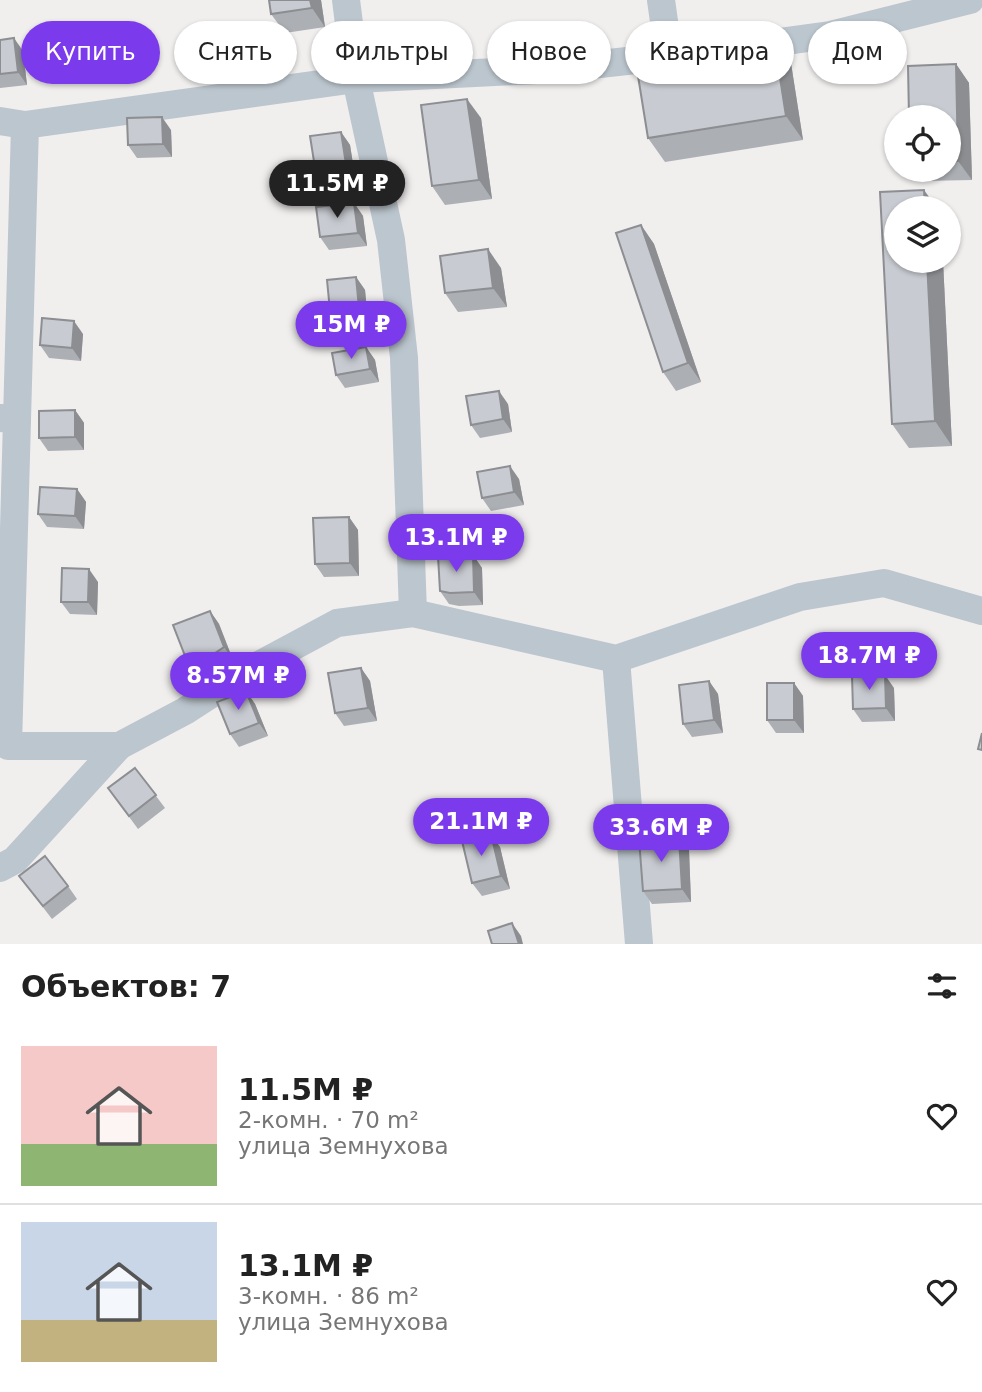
<!DOCTYPE html>
<html lang="ru">
<meta charset="utf-8">
<style>
body{margin:0;font-family:"DejaVu Sans",sans-serif;background:#f6f6f6;color:#222;height:100vh;display:flex;flex-direction:column;font-size:26px;white-space:nowrap}
*{box-sizing:border-box;margin:0}
p{font-size:23px;color:#767676}
.icon{flex:none;width:38px;height:38px;fill:none;stroke:currentColor;stroke-width:2;stroke-linecap:round;stroke-linejoin:round}
.map{position:relative;height:944px;overflow:hidden}
.sheet{display:flex;flex-direction:column;background:#fff;flex:1}
.sheet>*{flex:none}
.guide{position:absolute;left:21px;top:21px;width:942px;height:63px;display:flex;gap:14px}
.tools{position:absolute;left:884px;top:105px;display:grid;gap:14px}
.tools a{display:grid;place-items:center;width:77px;height:77px;border-radius:50%;background:#fff;box-shadow:0 2px 5px #0004;font-size:35px}
.price{position:absolute;translate:-50% -60px;padding:0 16px;border-radius:24px;background:#7c3aed;color:#fff;font-size:23px;line-height:46px;filter:drop-shadow(0 2px 4px #0008)}
.price::after{content:'';position:absolute;left:50%;top:42px;width:21px;height:16px;margin-left:-10px;background:inherit;clip-path:polygon(0 0,100% 0,50% 100%)}
.price.active{background:#222;color:#fff}
ul{padding:0;list-style:none}
li{display:flex;align-items:center;gap:21px;height:175px;padding:0 21px}
li+li{border-top:2px solid #e0e0e0}
li span{display:grid;place-items:center;flex:none;width:196px;height:140px;border-radius:0px;color:#555}
li>.icon{margin-inline-start:auto}
span .icon{width:84px;height:84px;fill:#fffc;stroke-width:1}
li b{font-size:30px}
h2{display:flex;justify-content:space-between;align-items:center;height:84px;padding:0 21px;font-size:30px}
.tag{padding:0 24px;border-radius:32px;background:#fff;box-shadow:0 2px 5px #0004;font-size:24px;line-height:63px}
.tag.active{background:#7c3aed;color:#fff}
.map>svg:first-child{display:block}
</style>
<div class="map">
<svg width="982" height="944" viewBox="0 0 982 944">
<rect width="100%" height="100%" fill="#f1eeee"/>
<g fill="none" stroke-linecap="round" stroke-linejoin="round">
<!-- street -->
<g stroke="#bcc6ce" stroke-width="28">
<polyline points="346,0 356,79 391,240 404,358 413,613"/>
<polyline points="661,0 669,57"/>
<polyline points="743,47 830,35 970,0"/>
<polyline points="0,121 25,125 356,79 555,69 672,56"/>
<polyline points="0,418 17,420 8,746 119,746"/>
<polyline points="17,420 25,125"/>
<polyline points="616,659 639,944"/>
<polyline points="0,868 15,860 119,746 185,711 242,674 337,623 413,613 616,659 800,597 884,583 982,611"/>
</g>
</g>
<!-- wall -->
<g fill="#acafb4">
<polygon points="321,0 325,27 285,33 271,14"/>
<polygon points="0,40 23,51 27,85 0,88"/>
<polygon points="790,57 803,140 665,162 648,138"/>
<polygon points="956,64 969,83 972,180 924,181 915,170 948,170 948,117"/>
<polygon points="481,118 492,199 445,205 432,186"/>
<polygon points="171,130 172,157 137,158 128,145"/>
<polygon points="341,132 350,145 355,177 324,181 315,168"/>
<polygon points="354,203 363,216 367,246 329,250 320,237"/>
<polygon points="641,225 654,244 701,382 676,391 663,372"/>
<polygon points="896,261 943,261 952,446 909,448 892,424"/>
<polygon points="501,268 507,307 458,312 445,293"/>
<polygon points="356,277 365,290 368,321 339,324 330,311"/>
<polygon points="83,334 81,361 49,358 40,345"/>
<polygon points="366,347 375,360 379,382 345,388 336,375"/>
<polygon points="508,404 512,432 480,438 471,425"/>
<polygon points="75,410 84,423 84,450 48,451 39,438"/>
<polygon points="519,479 524,505 491,511 482,498"/>
<polygon points="77,489 86,502 84,529 47,527 38,514"/>
<polygon points="349,517 358,530 359,576 324,577 315,564"/>
<polygon points="473,555 482,568 483,605 459,606 449,604 440,591"/>
<polygon points="98,582 97,615 70,614 61,602"/>
<polygon points="210,611 219,624 233,660 212,674 198,679 189,666"/>
<polygon points="361,668 370,681 377,721 344,726 335,713"/>
<polygon points="709,681 718,694 723,733 692,737 683,724"/>
<polygon points="794,683 803,696 804,733 776,733 767,720"/>
<polygon points="894,688 895,721 862,722 853,709"/>
<polygon points="246,691 255,704 268,736 239,747 230,734"/>
<polygon points="135,768 165,808 138,829 108,788"/>
<polygon points="679,837 689,850 691,902 652,904 643,891"/>
<polygon points="500,847 510,889 482,896 472,883"/>
<polygon points="19,876 68,886 77,899 52,919"/>
</g>
<!-- shaded-wall -->
<g fill="#8c8e92">
<polygon points="310,0 321,0 325,27 312,8"/>
<polygon points="773,33 790,57 803,140 786,116"/>
<polygon points="14,38 23,51 27,85 18,72"/>
<polygon points="956,64 969,83 972,180 958,161"/>
<polygon points="467,99 481,118 492,199 479,180"/>
<polygon points="162,117 171,130 172,157 163,144"/>
<polygon points="341,132 350,145 355,177 346,164"/>
<polygon points="924,190 937,208 925,208"/>
<polygon points="354,203 363,216 367,246 358,233"/>
<polygon points="641,225 654,244 701,382 688,363"/>
<polygon points="488,249 501,268 507,307 493,288"/>
<polygon points="927,261 943,261 952,446 935,421"/>
<polygon points="356,277 365,290 368,321 359,308"/>
<polygon points="74,321 83,334 81,361 72,348"/>
<polygon points="366,347 375,360 379,382 370,369"/>
<polygon points="499,391 508,404 512,432 503,419"/>
<polygon points="75,410 84,423 84,450 75,437"/>
<polygon points="510,466 519,479 524,505 514,492"/>
<polygon points="77,489 86,502 84,529 75,516"/>
<polygon points="349,517 358,530 359,576 350,563"/>
<polygon points="473,555 482,568 483,605 474,592"/>
<polygon points="89,569 98,582 97,615 88,602"/>
<polygon points="210,611 219,624 233,660 224,647"/>
<polygon points="361,668 370,681 377,721 368,708"/>
<polygon points="885,675 894,688 895,721 886,708"/>
<polygon points="709,681 718,694 723,733 714,720"/>
<polygon points="794,683 803,696 804,733 794,720"/>
<polygon points="246,691 255,704 268,736 259,723"/>
<polygon points="491,834 500,847 510,889 501,876"/>
<polygon points="679,837 689,850 691,902 682,889"/>
<polygon points="512,923 521,936 523,944 519,944"/>
</g>
<!-- building -->
<g fill="#c8cbd1" stroke="#8c8e92" stroke-width="2">
<polygon points="269,0 310,0 312,8 271,14"/>
<polygon points="773,33 786,116 648,138 634,51"/>
<polygon points="14,38 18,72 0,74 0,40"/>
<polygon points="956,64 958,161 948,161 948,117 909,117 908,66"/>
<polygon points="467,99 479,180 432,186 421,105"/>
<polygon points="162,117 163,144 128,145 127,118"/>
<polygon points="341,132 346,164 315,168 310,136"/>
<polygon points="924,190 925,208 896,208 896,261 927,261 935,421 892,424 880,192"/>
<polygon points="354,203 358,233 320,237 316,207"/>
<polygon points="641,225 688,363 663,372 616,233"/>
<polygon points="488,249 493,288 445,293 440,256"/>
<polygon points="356,277 359,308 330,311 327,280"/>
<polygon points="42,318 74,321 72,348 40,345"/>
<polygon points="366,347 370,369 336,375 332,353"/>
<polygon points="499,391 503,419 471,425 466,396"/>
<polygon points="75,410 75,437 39,438 39,411"/>
<polygon points="510,466 514,492 482,498 477,472"/>
<polygon points="40,487 77,489 75,516 38,514"/>
<polygon points="349,517 350,563 315,564 313,518"/>
<polygon points="473,555 474,592 450,593 440,591 438,556"/>
<polygon points="62,568 89,569 88,602 61,602"/>
<polygon points="210,611 224,647 203,661 189,666 173,625"/>
<polygon points="361,668 368,708 335,713 328,673"/>
<polygon points="885,675 886,708 853,709 852,676"/>
<polygon points="709,681 714,720 683,724 679,685"/>
<rect x="767" y="683" width="27" height="37"/>
<polygon points="246,691 259,723 230,734 217,702"/>
<polygon points="982,733 982,750 978,749"/>
<polygon points="135,768 156,795 129,816 108,788"/>
<polygon points="491,834 501,876 472,883 462,841"/>
<polygon points="679,837 682,889 643,891 639,839"/>
<polygon points="45,856 68,886 43,906 19,876"/>
<polygon points="512,923 519,944 492,944 488,931"/>
</g>
</svg>
<div class="tools">
<a><svg class="icon" aria-label="locate" viewBox="0 0 24 24"><circle cx="12" cy="12" r="6"/><path d="M12 2v4M12 18v4M2 12h4M18 12h4"/></svg></a>
<a><svg class="icon" aria-label="layers" viewBox="0 0 24 24"><path d="M12 4l9 5-9 5-9-5zM3 14l9 5 9-5"/></svg></a>
</div>
<b class="price active" style="left:337px;top:220px">11.5M ₽</b>
<b class="price" style="left:351px;top:361px">15M ₽</b>
<b class="price" style="left:456px;top:574px">13.1M ₽</b>
<b class="price" style="left:869px;top:692px">18.7M ₽</b>
<b class="price" style="left:238px;top:712px">8.57M ₽</b>
<b class="price" style="left:481px;top:858px">21.1M ₽</b>
<b class="price" style="left:661px;top:864px">33.6M ₽</b>
<div class="guide">
<a class="tag active">Купить</a>
<a class="tag">Снять</a>
<a class="tag">Фильтры</a>
<a class="tag">Новое</a>
<a class="tag">Квартира</a>
<a class="tag">Дом</a>
</div>
</div>
<section class="sheet">
<h2>Объектов: 7<svg class="icon" aria-label="filters" viewBox="0 0 24 24"><path d="M4 7h16M4 17h16"/><circle cx="9" cy="7" r="2"/><circle cx="15" cy="17" r="2"/></svg></h2>
<ul>
<li><span style="background:linear-gradient(#f6c9c9 70%,#8fb573 0)"><svg class="icon" aria-label="home" viewBox="0 0 24 24"><path d="M3 11l9-7 9 7M6 9v11h12V9"/></svg></span><div><b>11.5M ₽</b><p>2-комн. · 70 m²</p><p>улица Земнухова</p></div><svg class="icon" aria-label="heart" viewBox="0 0 24 24"><path d="M12 20l-8-8c-3-5 5-10 8-4 3-6 11-1 8 4z"/></svg></li>
<li><span style="background:linear-gradient(#c9d6e8 70%,#c2b280 0)"><svg class="icon" aria-label="home" viewBox="0 0 24 24"><path d="M3 11l9-7 9 7M6 9v11h12V9"/></svg></span><div><b>13.1M ₽</b><p>3-комн. · 86 m²</p><p>улица Земнухова</p></div><svg class="icon" aria-label="heart" viewBox="0 0 24 24"><path d="M12 20l-8-8c-3-5 5-10 8-4 3-6 11-1 8 4z"/></svg></li>
</ul>
</section>
